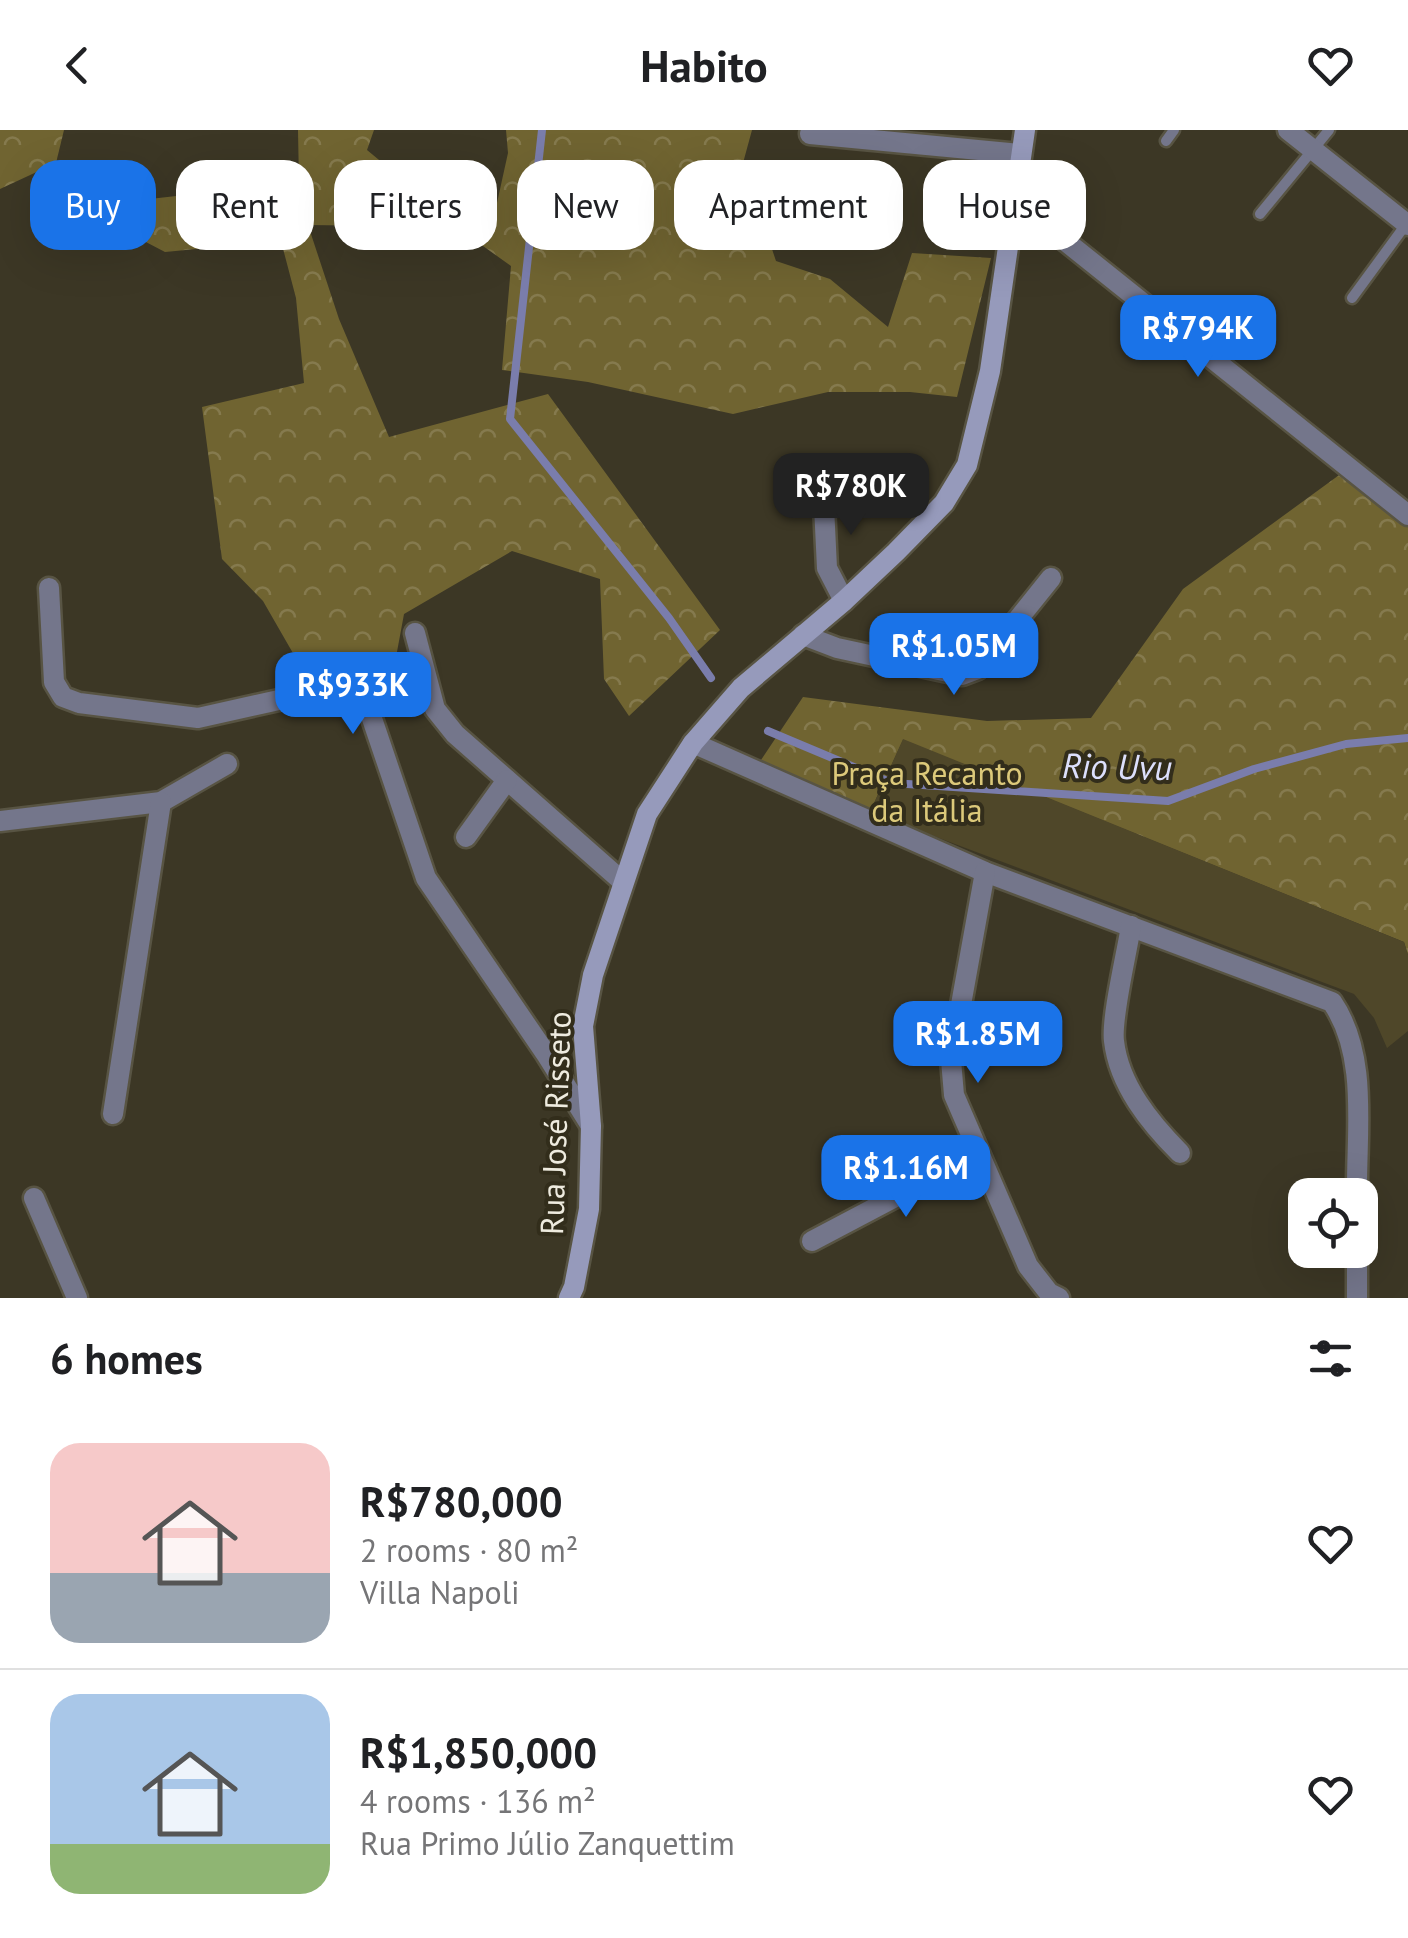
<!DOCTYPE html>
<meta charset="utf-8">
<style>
body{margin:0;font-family:"PT Sans",sans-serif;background:#f2f2f2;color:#202124;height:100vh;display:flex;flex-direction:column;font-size:38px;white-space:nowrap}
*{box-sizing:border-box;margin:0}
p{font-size:32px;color:#757577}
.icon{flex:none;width:55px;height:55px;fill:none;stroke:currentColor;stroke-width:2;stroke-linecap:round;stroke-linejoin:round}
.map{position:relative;height:1168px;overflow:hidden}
.drawer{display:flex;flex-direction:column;background:#fff;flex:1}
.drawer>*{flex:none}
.banner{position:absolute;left:30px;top:30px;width:1350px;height:90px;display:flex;gap:20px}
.fabs{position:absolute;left:1288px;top:1048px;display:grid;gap:20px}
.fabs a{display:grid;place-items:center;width:90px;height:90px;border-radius:20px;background:#fff;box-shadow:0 10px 40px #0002;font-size:50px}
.price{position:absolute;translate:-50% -85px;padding:0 22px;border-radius:20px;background:#1a73e8;color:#fff;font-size:32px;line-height:65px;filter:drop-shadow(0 2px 5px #0008)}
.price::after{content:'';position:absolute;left:50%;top:60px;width:30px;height:22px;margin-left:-15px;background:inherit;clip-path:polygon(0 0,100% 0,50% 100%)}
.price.selected{background:#222;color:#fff}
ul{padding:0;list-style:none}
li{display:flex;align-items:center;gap:30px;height:250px;padding:0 50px}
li+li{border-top:2px solid #e0e0e0}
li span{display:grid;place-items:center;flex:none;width:280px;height:200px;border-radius:30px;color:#555}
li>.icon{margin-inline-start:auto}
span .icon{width:120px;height:120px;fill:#fffc;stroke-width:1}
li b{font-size:42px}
h2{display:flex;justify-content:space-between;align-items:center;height:120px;padding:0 50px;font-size:42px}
.chip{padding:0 35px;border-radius:30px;background:#fff;box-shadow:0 10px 40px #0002;font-size:35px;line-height:90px}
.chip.selected{background:#1a73e8;color:#fff}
header{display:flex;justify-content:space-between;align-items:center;height:130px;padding:0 50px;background:#fff;font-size:45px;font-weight:600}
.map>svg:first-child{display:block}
</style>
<header><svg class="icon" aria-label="back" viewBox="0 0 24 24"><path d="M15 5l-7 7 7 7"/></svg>Habito<svg class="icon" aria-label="heart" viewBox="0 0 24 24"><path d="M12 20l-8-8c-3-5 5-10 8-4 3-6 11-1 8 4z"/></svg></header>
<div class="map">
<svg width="1408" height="1168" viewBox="0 0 1408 1168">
<defs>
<pattern id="forest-crowns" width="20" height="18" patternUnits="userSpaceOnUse" patternTransform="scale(2.5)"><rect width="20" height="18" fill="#706431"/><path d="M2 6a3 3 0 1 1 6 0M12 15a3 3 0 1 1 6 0" fill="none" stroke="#857a4e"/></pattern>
</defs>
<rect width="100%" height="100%" fill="#3c3725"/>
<!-- forest -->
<g fill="url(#forest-crowns)">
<polygon points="0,0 64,0 56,33 0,59"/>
<polygon points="298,0 374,0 367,20 408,54 495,82 508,23 506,0 752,0 743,33 776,131 830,149 888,197 912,123 991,128 957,267 910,262 828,262 733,284 588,252 502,240 511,136 462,101 389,96 308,95 339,189 389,307 548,264 720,500 629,586 604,549 600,449 512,421 404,484 391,554 309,551 263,471 222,429 202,277 304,253 296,168 281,111 165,122 79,77 299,52"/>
<polygon points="1346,340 1408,393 1408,825 1404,812 903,610 870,682 761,630 803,567 987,591 1091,588 1183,459"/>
</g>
<!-- park -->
<polygon fill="#4f4729" points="903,609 1404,812 1408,825 1408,901 1387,918 1374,888 1354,864 870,682"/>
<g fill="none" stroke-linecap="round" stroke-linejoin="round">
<!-- stream -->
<g stroke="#7a7dac" stroke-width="8">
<polyline points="542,0 510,289 669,488 711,548"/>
<polyline points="768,601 892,653 1168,671 1254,639 1346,614 1408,608"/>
</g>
<!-- service casing -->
<g stroke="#585443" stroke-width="15">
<g id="service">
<polyline points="1166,11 1174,0"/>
<polyline points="1260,84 1329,0"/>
<polyline points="1352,168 1407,93"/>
</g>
</g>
<!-- minor casing -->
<g stroke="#585443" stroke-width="25">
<g id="minor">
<polyline points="1288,0 1408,95"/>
<polyline points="810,4 1021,24"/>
<polyline points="1014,77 1044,94 1408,385"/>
<polyline points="823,355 827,438 844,471"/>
<polyline points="49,458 54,552 63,567 79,573 198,588 342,556 365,568 426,748 546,924 591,996"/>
<polyline points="415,503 435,579 455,604 622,751"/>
<polyline points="803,505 837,518 962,545 978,539 1051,448"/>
<path d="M693,613l292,129 347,130c37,54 24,130 25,193"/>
<polyline points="0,691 161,672 227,634"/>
<polyline points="466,707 507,650"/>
<polyline points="985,742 951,930 954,965 1028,1136 1049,1163 1059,1168"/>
<path d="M1131,796c-4,26 -20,92 -17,115 5,44 36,82 66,112"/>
<polyline points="113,984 161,672"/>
<polyline points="34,1068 77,1168"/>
<polyline points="812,1111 977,1024"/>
<polyline points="1357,1120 1357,1168"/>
</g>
</g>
<!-- secondary casing -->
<g stroke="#585443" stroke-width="25">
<polyline id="secondary" points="569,1168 574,1157 589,1079 591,996 583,896 593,845 647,684 693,613 741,558 844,471 896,422 944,373 967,335 990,241 1025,0"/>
</g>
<!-- service -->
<use href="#service" stroke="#74768b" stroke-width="10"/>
<!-- minor -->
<use href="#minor" stroke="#74768b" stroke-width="20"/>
<!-- secondary -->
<use href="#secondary" stroke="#969abb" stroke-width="20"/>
</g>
<g text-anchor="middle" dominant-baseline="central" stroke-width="8" stroke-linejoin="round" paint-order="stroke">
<!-- park labels -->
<g font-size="32" fill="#dcc97a" stroke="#322d1b">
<text x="927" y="643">Praça Recanto<tspan x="927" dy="37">da Itália</tspan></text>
</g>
<!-- street labels -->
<g font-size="32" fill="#eeebdf" stroke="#322d1b">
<text transform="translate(555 993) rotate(-88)">Rua José Risseto</text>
</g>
<!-- water labels -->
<g font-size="35" font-style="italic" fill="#dcdffc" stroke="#322d1b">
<text transform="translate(1117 636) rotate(1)">Rio Uvu</text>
</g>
</g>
</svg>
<div class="fabs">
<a><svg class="icon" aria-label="locate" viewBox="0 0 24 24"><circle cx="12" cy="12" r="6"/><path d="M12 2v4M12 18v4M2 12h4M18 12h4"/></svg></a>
</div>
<b class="price" style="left:1198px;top:250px">R$794K</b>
<b class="price selected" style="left:851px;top:408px">R$780K</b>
<b class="price" style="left:954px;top:568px">R$1.05M</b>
<b class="price" style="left:353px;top:607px">R$933K</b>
<b class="price" style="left:978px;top:956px">R$1.85M</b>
<b class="price" style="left:906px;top:1090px">R$1.16M</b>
<div class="banner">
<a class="chip selected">Buy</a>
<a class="chip">Rent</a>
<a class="chip">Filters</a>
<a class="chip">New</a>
<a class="chip">Apartment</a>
<a class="chip">House</a>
</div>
</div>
<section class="drawer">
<h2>6 homes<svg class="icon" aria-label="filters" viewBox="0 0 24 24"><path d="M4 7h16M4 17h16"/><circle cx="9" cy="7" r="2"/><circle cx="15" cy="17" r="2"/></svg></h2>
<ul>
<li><span style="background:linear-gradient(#f6c9c9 65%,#9aa5b1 0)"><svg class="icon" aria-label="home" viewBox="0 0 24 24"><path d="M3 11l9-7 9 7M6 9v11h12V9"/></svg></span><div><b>R$780,000</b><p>2 rooms · 80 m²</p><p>Villa Napoli</p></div><svg class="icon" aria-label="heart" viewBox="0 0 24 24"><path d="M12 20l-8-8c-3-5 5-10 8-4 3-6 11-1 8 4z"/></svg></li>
<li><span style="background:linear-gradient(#a9c7e8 75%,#8fb573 0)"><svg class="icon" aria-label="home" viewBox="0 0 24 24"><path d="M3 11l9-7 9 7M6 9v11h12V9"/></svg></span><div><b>R$1,850,000</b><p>4 rooms · 136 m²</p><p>Rua Primo Júlio Zanquettim</p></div><svg class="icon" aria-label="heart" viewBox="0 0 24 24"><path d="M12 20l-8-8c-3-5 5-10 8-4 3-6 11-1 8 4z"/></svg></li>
</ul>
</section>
